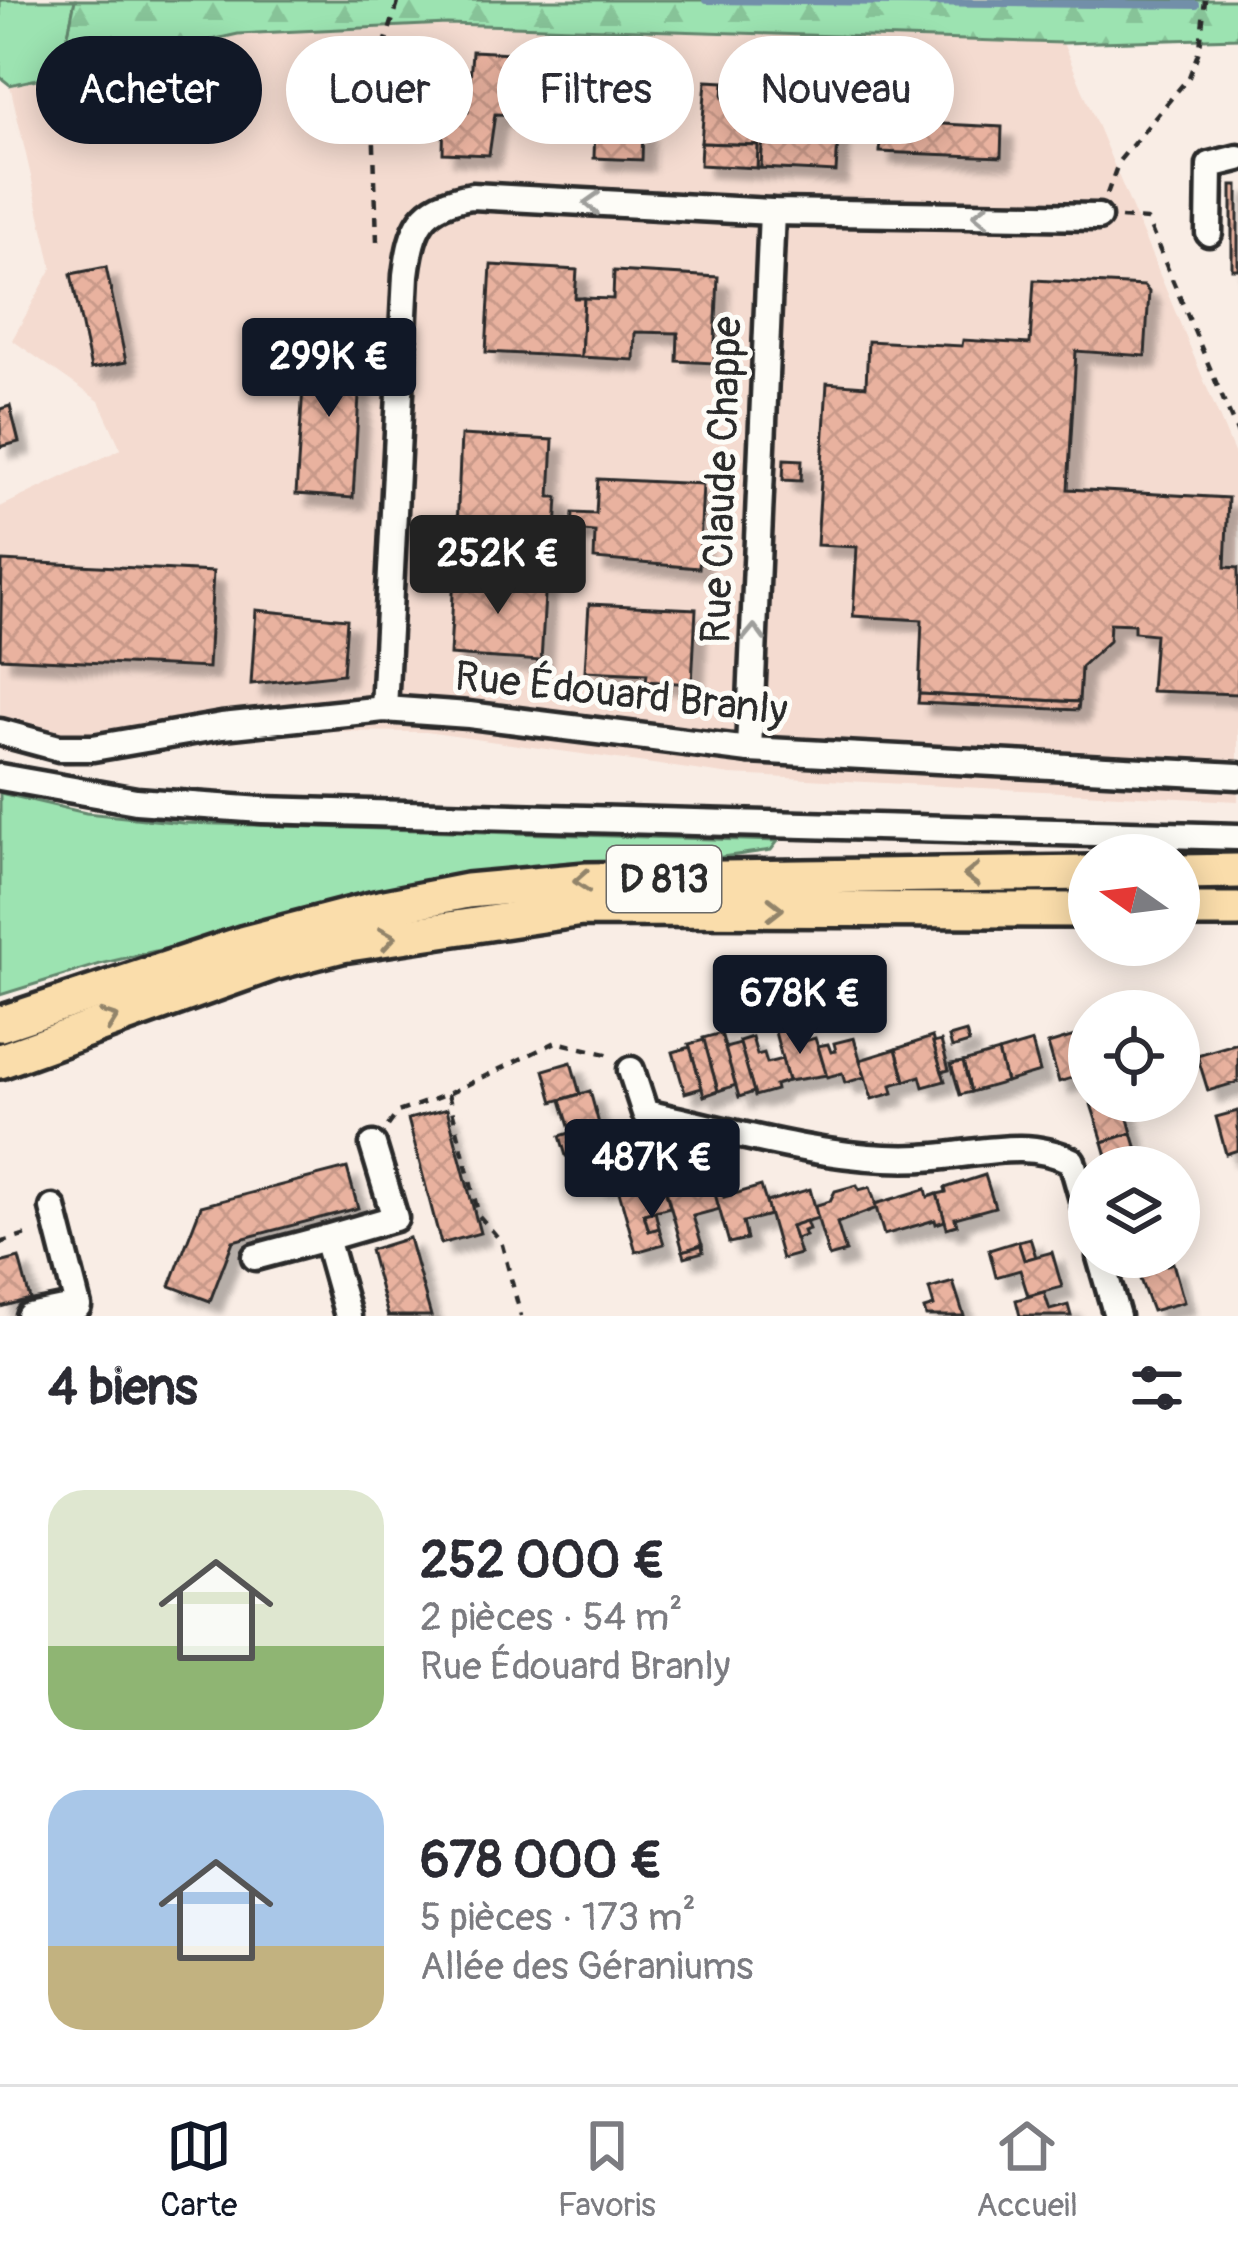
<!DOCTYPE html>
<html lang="fr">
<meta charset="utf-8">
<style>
body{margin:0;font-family:Pangolin,sans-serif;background:#f7f7f7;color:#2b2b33;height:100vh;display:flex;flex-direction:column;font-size:45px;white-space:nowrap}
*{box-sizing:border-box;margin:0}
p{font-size:39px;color:#7c7c81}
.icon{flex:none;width:66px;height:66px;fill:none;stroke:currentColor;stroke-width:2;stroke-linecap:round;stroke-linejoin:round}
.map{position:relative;height:1316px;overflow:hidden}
.sheet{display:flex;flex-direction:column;background:#fff;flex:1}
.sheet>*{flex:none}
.banner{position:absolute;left:36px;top:36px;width:1167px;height:108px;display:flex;gap:24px}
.needle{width:78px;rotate:284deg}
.fabs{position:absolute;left:1068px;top:834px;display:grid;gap:24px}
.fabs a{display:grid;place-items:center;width:132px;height:132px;border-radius:50%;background:#fff;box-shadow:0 6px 30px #0003;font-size:60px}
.price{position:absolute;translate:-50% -102px;padding:0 27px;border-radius:12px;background:#111827;color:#fff;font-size:39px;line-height:78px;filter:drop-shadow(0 3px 6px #0008)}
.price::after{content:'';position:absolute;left:50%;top:72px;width:36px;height:27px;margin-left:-18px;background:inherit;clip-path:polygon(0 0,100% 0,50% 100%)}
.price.active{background:#222;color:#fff}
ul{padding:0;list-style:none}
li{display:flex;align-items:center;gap:36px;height:300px;padding:0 48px}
li span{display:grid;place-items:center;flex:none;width:336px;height:240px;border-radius:36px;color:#555}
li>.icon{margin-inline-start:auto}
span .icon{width:144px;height:144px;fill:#fffc;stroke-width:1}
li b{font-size:51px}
h2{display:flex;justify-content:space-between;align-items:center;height:144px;padding:0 48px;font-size:51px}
.pill{padding:0 42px;border-radius:54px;background:#fff;box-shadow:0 6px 30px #0003;font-size:42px;line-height:108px}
.pill.active{background:#111827;color:#fff}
.menu{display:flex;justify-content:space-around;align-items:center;height:168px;border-top:3px solid #e1e1e2;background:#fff;font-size:33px;color:#7c7c81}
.menu a{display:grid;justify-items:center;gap:6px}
.menu .active{color:#111827}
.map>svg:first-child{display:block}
</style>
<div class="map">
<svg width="1238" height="1316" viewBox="0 0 1238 1316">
<defs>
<pattern id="forest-firs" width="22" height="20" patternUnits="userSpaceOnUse" patternTransform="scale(3)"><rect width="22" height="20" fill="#9ce3b1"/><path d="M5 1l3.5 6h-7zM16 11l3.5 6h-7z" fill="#87c398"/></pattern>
<pattern id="building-cross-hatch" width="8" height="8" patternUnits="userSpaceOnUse" patternTransform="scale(3)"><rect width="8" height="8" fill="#e9b29f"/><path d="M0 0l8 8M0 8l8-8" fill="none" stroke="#c89989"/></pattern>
<filter id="shadow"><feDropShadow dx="11" dy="11" stdDeviation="3" flood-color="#0004"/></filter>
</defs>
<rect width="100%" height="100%" fill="#f9ede5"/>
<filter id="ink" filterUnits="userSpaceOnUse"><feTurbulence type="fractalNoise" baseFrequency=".00833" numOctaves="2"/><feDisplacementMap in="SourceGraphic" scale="24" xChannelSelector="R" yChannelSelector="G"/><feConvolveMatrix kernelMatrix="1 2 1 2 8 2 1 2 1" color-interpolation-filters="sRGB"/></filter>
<g filter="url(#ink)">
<!-- built -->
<polygon fill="#f4dbd0" points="447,24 1063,43 1238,462 1238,801 731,775 426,732 312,731 69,765 0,750 0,507 121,449 99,401 12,340 52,268 10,85 238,34"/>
<!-- green -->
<g fill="#9ce3b1" stroke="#64876e" stroke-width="3">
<polygon points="0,0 75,0 60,74 10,85 0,77"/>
<polygon points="0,793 86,813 183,823 778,841 771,850 296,918 100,964 0,995"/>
</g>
<!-- forest -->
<polygon fill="url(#forest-firs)" stroke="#64876e" stroke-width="3" points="75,0 1238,0 1238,38 1063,43 447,24 238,34 60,74"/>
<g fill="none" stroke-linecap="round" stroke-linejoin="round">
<!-- stream -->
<polyline stroke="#728fa9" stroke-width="8" points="706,0 1196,5"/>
</g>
<!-- building -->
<g fill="url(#building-cross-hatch)" stroke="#2b2b2b" stroke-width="3" filter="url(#shadow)">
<polygon points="472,51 553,55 550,116 495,114 489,155 443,153 444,112 468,112"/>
<polygon points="597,61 645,62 642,160 594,158"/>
<polygon points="706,81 724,82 723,97 765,99 761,168 757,168 758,145 701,143"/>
<polygon points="765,99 840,102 836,172 761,168"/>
<polygon points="882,121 1002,127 1001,157 880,152"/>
<polygon points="701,143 758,145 757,168 700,165"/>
<rect x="1232" y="185" width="6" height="84"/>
<polygon points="491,265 577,270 575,298 584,298 581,357 486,352"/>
<polygon points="106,267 126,362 91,369 71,274"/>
<polygon points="614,271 718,277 714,363 677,361 678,333 635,332 634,360 581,357 584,298 613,299"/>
<polygon points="1034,280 1144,286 1149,292 1145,356 1076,351 1068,489 1228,498 1225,567 1238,568 1238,694 1151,691 1155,634 1134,632 1134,624 1110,623 1109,641 1081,667 1079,702 919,694 922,620 853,616 857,547 817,545 827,383 866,386 868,341 962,346 963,340 1030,344"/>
<polygon points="306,342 362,345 353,498 296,494"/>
<polygon points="10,406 19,442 0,447 0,409"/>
<polygon points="461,435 553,440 550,497 558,497 556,530 548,529 548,533 457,528"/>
<polygon points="784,459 802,460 801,481 783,480"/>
<polygon points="598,479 703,484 699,568 594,559 595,532 572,530 573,513 596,514"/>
<polygon points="2,561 213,572 208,668 0,658"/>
<polygon points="454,573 546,579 541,661 450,655"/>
<polygon points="589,604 696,609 692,684 646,681 647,674 585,671"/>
<polygon points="256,610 347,619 343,674 251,684"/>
<polygon points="919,694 1079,702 1078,710 918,703"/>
<polygon points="790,1027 795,1044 815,1038 827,1075 788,1081 775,1032"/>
<polygon points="966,1032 969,1043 952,1048 949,1037"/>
<polygon points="1088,1032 1089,1073 1059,1082 1048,1044"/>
<polygon points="721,1033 736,1085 718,1091 703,1038"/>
<polygon points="752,1037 757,1055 764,1053 767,1063 782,1059 788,1081 775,1085 776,1090 755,1096 739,1041"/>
<polygon points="932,1037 945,1081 923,1087 920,1076 905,1081 896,1049"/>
<polygon points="854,1038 865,1077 845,1083 842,1073 827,1077 818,1046 828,1044 831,1052 836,1051 834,1043"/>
<polygon points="704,1040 718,1091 704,1096 689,1044"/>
<polygon points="941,1041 949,1070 942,1072 933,1043"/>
<polygon points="1032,1042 1040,1072 1006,1082 998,1052"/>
<polygon points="1238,1043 1238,1082 1208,1091 1197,1055"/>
<polygon points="740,1044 754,1092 739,1097 725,1048"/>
<polygon points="690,1047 702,1088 685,1093 673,1052"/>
<polygon points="896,1049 905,1081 891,1085 893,1093 872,1099 860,1060"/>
<polygon points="998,1052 1006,1082 971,1092 963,1062"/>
<polygon points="571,1062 580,1094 553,1102 544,1070"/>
<polygon points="963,1062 971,1092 960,1095 951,1064"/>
<polygon points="590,1091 599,1124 571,1133 561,1100"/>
<polygon points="1090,1101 1123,1101 1132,1133 1103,1142"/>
<polygon points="447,1109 480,1233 441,1244 408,1119"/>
<polygon points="1238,1111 1238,1150 1226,1154 1216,1117"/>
<polygon points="599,1124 609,1157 580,1166 576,1153 566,1156 560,1136"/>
<polygon points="1132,1133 1141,1163 1157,1158 1160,1167 1110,1167 1103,1142"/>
<polygon points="610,1161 616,1177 596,1184 592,1167"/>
<polygon points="347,1168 358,1208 233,1241 210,1301 170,1286 201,1206"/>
<polygon points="985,1175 995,1207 955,1218 957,1225 947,1228 937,1194 946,1192 945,1188"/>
<polygon points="662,1176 670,1207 644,1214 649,1231 659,1228 664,1244 636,1252 618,1188"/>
<polygon points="711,1178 720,1209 693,1216 702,1245 683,1251 666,1191"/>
<polygon points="721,1185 724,1197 761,1186 770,1215 743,1222 747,1239 729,1243 713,1187"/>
<polygon points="857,1185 859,1190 870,1187 877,1208 837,1223 846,1252 829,1257 814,1206 830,1201 835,1191"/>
<polygon points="810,1189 818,1218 791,1226 800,1254 782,1259 766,1202"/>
<polygon points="926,1189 928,1197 937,1194 945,1221 936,1224 935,1220 884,1235 875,1204"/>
<polygon points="655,1211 659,1228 649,1231 644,1214"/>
<polygon points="806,1221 809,1229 803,1231 805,1236 795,1239 791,1226"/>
<polygon points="409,1238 431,1316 388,1316 370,1250"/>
<polygon points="1030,1238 1036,1257 1024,1260 1018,1241"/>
<polygon points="1018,1241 1024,1260 1052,1252 1062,1287 1028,1296 1020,1270 996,1277 989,1250"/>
<polygon points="702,1245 703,1252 685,1257 683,1251"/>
<polygon points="1136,1257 1161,1257 1154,1259 1156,1268 1145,1272"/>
<polygon points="19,1258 30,1299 0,1307 0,1263"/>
<polygon points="1173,1263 1184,1302 1152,1311 1138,1274"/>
<polygon points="953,1282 964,1316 926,1316 924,1309 934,1306 929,1289"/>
<polygon points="1044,1292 1050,1310 1068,1305 1071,1316 1020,1316 1016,1300"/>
</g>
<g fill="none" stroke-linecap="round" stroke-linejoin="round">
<!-- minor casing -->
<g stroke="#2b2b2b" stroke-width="33">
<g id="minor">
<polyline points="1209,233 1210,165 1238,158"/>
<path d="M384,709l22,-434c6,-48 14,-71 66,-79l300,16 326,5"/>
<polyline points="0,732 59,748 93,748 222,726 384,709 469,715 749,750 1238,776"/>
<polyline points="749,750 772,212"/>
<polyline points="0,777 136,801 262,810 1238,837"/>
<path d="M631,1070l14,43c91,19 198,53 291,44 46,-4 93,-18 136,4l17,60"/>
<polyline points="255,1257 326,1238"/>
<polyline points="1100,1257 1117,1316"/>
<polyline points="29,1316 78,1306 53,1208"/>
<polyline points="348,1316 326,1238 395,1218 373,1145"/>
</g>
</g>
<!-- major casing -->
<g stroke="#2b2b2b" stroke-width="42">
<g id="major">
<polyline points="1179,872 1238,871"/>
<polyline points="1179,910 1238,910"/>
<polyline points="0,1024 245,943 375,909 467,891 587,880 1089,873"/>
<polyline points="0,1061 273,963 342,945 582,909 1089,910"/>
</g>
</g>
<!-- path -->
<g stroke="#2b2b2b" stroke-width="4.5" stroke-dasharray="9 9" stroke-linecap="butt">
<polyline points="1107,194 1119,161 1189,77 1200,48 1205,0"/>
<polyline points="1121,218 1147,220 1238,434"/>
<polyline points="377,242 372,84 399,0"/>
<polyline points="448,1094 479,1216 501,1241 521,1316"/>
<polyline points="388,1126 398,1112 448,1094 556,1042 611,1055"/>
<polyline points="0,1243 33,1233"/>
</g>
<!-- minor -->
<use href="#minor" stroke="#fdfcf7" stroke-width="24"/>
<!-- major -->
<use href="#major" stroke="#faddab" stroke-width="33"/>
</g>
<!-- one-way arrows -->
<defs><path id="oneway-chevron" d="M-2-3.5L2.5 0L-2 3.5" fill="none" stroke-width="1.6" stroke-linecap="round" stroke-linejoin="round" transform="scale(3)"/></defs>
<g stroke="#9e9e9b">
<use href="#oneway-chevron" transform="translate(592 203) rotate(-177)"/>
<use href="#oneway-chevron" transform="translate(981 215) rotate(-179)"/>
<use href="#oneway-chevron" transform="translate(754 633) rotate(-88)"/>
</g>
<g stroke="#92846b">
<use href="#oneway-chevron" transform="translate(972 875) rotate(179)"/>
<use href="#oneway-chevron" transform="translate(582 881) rotate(176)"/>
<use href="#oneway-chevron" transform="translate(775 909)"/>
<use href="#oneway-chevron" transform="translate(388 938) rotate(-9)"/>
<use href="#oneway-chevron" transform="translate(110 1019) rotate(-20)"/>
</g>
</g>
<g text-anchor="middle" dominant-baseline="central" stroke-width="10" stroke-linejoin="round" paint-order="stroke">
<!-- shield labels -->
<rect fill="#fdfcf7" stroke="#6a6a68" stroke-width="3" x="607" y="846" width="114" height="66" rx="9"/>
<g font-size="39" font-weight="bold" fill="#2b2b2b">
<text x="664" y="879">D 813</text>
</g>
<!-- street labels -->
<g font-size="42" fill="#2b2b2b" stroke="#fdfcf7">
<text transform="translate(722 480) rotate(-88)">Rue Claude Chappe</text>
<text transform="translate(621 694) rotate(6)">Rue Édouard Branly</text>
</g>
</g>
</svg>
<div class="fabs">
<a><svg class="needle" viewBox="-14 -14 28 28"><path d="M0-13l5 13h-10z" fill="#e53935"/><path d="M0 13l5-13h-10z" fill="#7c7c81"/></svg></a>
<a><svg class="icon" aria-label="locate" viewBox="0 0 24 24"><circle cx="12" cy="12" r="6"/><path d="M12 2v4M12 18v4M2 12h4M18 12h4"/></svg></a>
<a><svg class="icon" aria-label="layers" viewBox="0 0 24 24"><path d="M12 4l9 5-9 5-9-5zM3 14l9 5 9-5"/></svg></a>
</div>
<b class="price" style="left:329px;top:420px">299K €</b>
<b class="price active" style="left:498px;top:617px">252K €</b>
<b class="price" style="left:800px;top:1057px">678K €</b>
<b class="price" style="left:652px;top:1221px">487K €</b>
<div class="banner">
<a class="pill active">Acheter</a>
<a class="pill">Louer</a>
<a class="pill">Filtres</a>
<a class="pill">Nouveau</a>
</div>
</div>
<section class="sheet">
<h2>4 biens<svg class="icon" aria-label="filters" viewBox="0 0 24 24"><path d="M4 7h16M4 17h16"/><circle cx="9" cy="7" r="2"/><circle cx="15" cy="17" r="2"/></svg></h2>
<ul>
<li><span style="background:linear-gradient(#dfe7d0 65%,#8fb573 0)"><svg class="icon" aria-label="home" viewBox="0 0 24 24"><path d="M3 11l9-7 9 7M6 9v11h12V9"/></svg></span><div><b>252 000 €</b><p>2 pièces · 54 m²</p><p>Rue Édouard Branly</p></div></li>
<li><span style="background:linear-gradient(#a9c7e8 65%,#c2b280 0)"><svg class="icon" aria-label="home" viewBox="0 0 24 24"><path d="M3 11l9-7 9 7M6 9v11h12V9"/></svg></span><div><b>678 000 €</b><p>5 pièces · 173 m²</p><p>Allée des Géraniums</p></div></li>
</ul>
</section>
<nav class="menu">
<a class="active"><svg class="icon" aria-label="map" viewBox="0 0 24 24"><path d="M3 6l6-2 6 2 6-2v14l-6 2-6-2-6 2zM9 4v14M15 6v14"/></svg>Carte</a>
<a><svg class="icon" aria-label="saved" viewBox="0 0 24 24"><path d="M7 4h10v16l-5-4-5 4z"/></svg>Favoris</a>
<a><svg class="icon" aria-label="home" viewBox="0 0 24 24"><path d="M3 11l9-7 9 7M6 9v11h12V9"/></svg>Accueil</a>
</nav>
